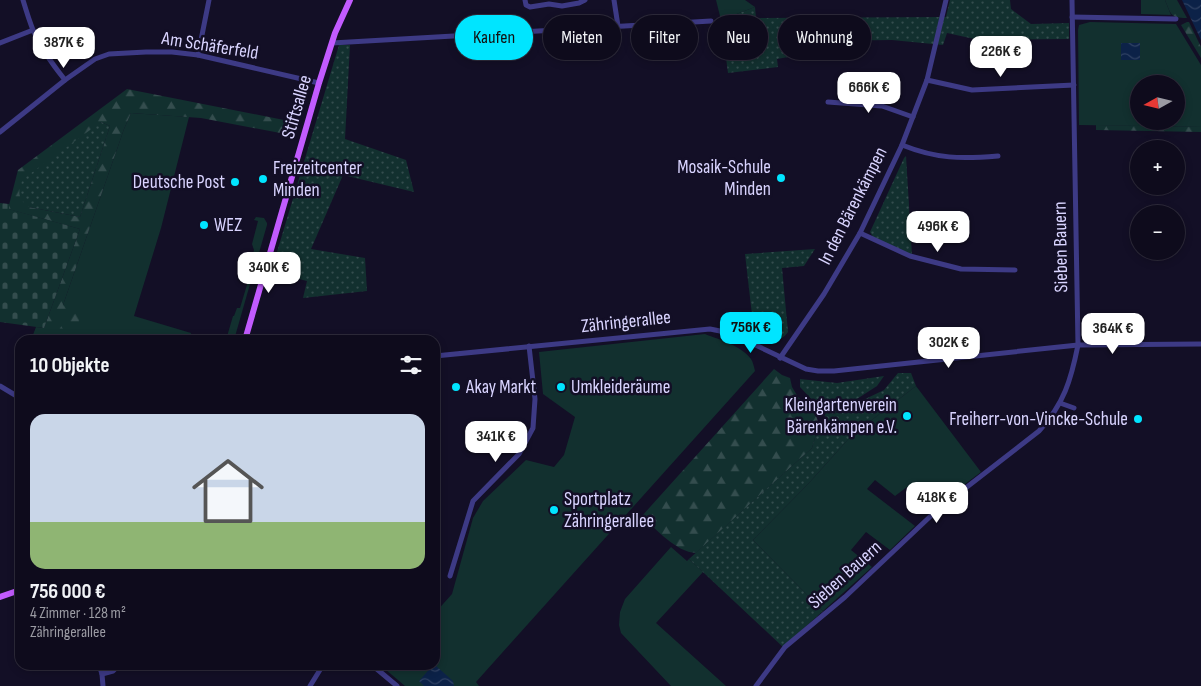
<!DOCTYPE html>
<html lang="de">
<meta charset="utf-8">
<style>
body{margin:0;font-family:"Sofia Sans Condensed",sans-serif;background:#171425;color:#f1f3f6;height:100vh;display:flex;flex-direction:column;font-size:19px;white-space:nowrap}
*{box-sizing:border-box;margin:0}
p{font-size:16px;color:#9b9ba3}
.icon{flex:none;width:28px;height:28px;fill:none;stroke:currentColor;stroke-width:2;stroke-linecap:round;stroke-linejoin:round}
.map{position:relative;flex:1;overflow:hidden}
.side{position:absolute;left:15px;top:335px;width:425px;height:335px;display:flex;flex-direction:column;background:#0e0b1c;border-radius:15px;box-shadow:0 2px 8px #0003,0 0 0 1px #2e2b3b}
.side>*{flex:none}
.banner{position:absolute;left:455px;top:15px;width:475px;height:45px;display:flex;gap:10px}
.needle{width:32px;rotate:262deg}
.controls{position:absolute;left:1130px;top:75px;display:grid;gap:10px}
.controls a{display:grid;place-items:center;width:55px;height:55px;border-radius:50%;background:#0e0b1c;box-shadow:0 2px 8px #0003,0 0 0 1px #2e2b3b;font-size:25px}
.price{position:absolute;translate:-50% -42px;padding:0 11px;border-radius:10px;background:#fff;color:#222;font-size:16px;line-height:32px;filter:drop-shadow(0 1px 2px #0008)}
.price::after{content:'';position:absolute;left:50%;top:30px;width:15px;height:11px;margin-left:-8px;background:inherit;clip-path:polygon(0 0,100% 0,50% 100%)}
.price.selected{background:#00e5ff;color:#111}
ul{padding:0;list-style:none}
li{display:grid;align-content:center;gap:10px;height:265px;padding:0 15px}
li span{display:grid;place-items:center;height:155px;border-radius:15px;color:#555}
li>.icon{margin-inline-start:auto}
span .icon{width:90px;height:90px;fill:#fffc;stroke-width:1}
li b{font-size:21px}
h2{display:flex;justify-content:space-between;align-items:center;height:60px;padding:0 15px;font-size:21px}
.tag{padding:0 18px;border-radius:22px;background:#0e0b1c;box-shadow:0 2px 8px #0003,0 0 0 1px #2e2b3b;font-size:18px;line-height:45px}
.tag.selected{background:#00e5ff;color:#111}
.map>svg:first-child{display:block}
</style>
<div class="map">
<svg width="1201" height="686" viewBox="0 0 1201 686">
<defs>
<pattern id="forest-firs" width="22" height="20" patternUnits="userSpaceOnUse" patternTransform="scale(1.25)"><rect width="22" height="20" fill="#12302f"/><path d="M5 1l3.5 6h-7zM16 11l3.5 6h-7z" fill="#344d4e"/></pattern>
<pattern id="cemetery-stones" width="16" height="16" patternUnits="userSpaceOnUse" patternTransform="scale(1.25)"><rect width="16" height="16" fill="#12302f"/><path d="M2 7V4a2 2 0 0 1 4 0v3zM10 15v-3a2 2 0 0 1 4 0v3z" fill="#344d4e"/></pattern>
<pattern id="park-dots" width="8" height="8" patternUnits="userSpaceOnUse" patternTransform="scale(1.25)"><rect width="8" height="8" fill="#12302f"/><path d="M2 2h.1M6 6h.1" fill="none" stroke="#344d4e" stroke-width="1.8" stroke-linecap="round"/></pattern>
<pattern id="water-waves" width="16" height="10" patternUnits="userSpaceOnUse" patternTransform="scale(1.25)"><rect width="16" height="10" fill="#0c2248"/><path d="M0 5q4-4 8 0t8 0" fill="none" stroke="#2f4163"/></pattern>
</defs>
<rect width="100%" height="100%" fill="#130f26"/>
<!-- green -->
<g fill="#12302f" fill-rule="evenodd">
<polygon points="716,0 745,0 755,7 721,20"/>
<polygon points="1141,0 1165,0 1171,15 1141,14"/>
<path d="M1090,22l86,2 25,41v62l-122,-2 -1,-95 1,-5zM1139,84h37v37h-37z"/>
<polygon points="131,113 189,117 161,228 134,316 191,333 190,340 31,340 36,327 44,328 63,305 124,129"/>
<polygon points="256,217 264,218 267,223 267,225 234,340 226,340 233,316 234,316 237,308 240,308 249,278 247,277 254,250 252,244 258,221 254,220"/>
<path d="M705,334c15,6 37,12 46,25 2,3 3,8 4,12l-279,311 3,4h-74l-20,-17 4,-4h46v-52l17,-19 21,-76 10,-17 43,-41 28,7 10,-12 11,-38 -32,-23 -4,-42z"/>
<polygon points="916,386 981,472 932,509 907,487 895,496 875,480 867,489 915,526 890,550 866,532 851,550 872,567 823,611 753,540 808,484 852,435"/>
<polygon points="671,547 687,561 689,559 703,572 656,623 726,686 671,686 621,633 619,625 620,612 625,599"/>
</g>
<!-- forest -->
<g fill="url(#forest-firs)" fill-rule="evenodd">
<path d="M1165,0h12l10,18c-17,0 -16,-4 -22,-18z"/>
<polygon points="1187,22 1189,22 1201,47 1201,58 1181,25"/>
<path d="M127,89l172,34 -3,13 -95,-18 -70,-5 -7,16 -61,176 17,9 -2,15 -34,-1 36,-99 -72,-20 10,-39zM101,122l9,4 -30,91 -51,-10z"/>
<polygon points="1096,125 1201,127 1201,132 1096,130"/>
<path d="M774,369l8,6 8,3 2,9 6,10 15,11 6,16 -7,24 -116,105c-20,-1 -40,-24 -54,-37z"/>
</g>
<!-- cemetery -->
<polygon fill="url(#cemetery-stones)" points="0,203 9,204 9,209 80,229 44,328 0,322"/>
<!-- park -->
<g fill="url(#park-dots)">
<polygon points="950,0 1010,0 1011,9 1031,24 1069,23 1069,39 979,40 947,33 943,45 892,40 816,41 816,52 777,59 778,67 728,73 721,20 755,7 756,18 946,17"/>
<polygon points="339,45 350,45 345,139 406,160 414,192 343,175 311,249 365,258 367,291 303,298 307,281 271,272"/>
<path d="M101,122l9,4 -30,91 -51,-10c-11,-8 -12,-15 -6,-28z"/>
<polygon points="906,156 912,255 873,237 870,232 904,158"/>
<path d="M815,249l-11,17 -22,2 6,64c-10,14 -22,6 -34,0l-9,-78z"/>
<polygon points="898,373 911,373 916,386 852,435 808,484 753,540 823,611 783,647 689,559 812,448 819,424 826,418 814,402 800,387 800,379 837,383 884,376 877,386 832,415 884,390"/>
</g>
<!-- water -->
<g fill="url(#water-waves)">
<polygon points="1182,0 1201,0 1201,40"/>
<rect x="1121" y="43" width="19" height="17"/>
<polygon points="433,665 435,665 453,681 454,686 424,686 419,681"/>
</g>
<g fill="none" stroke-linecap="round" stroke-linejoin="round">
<!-- minor -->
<g stroke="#3d3a85" stroke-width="5">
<path d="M23,0c3,10 6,20 10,30 8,19 20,35 32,50"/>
<polyline points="525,0 526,5 530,7 549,4 562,6 579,3 585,0"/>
<polyline points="614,0 618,26"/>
<polyline points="1072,17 1176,19"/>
<polyline points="0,43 33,30"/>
<polyline points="332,43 711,21"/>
<polyline points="198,55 209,0"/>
<polyline points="927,80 972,90 1074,85"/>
<polyline points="828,102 882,106 913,117"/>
<polyline points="0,132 65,80 95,59 109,54 146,52 172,52 198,55 319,83"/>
<path d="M902,145c35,14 59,14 96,11"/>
<polyline points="860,233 910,256 961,269 1015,270"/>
<polyline points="435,356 710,329 730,333 806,369 818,371 834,371 1078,345 1201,344"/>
<polyline points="780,358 824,294 860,233 902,145 927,80 946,0"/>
<polyline points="0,386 20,398"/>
<polyline points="1060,403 1074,408"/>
<polyline points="450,576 473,501 519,454 533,428 535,399 529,346"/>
<polyline points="99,665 102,674 103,686"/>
<polyline points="372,665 397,686"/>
<polyline points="102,674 113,671 119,665"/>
<polyline points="310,686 323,665"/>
<path d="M756,686l29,-39 60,-50 91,-86 103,-80c25,-27 32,-51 39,-86l-6,-345"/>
</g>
<!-- major -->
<g stroke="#c25bff" stroke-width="6">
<polyline points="245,340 319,83 335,33 350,0"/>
<polyline points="0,597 20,590"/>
</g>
</g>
<!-- markers -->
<g fill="#00e5ff" stroke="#130f26" stroke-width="2">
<circle cx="781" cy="178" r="5"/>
<circle cx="263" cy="179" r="5"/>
<circle cx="235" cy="182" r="5"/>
<circle cx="204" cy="225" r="5"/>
<circle cx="456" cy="387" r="5"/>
<circle cx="561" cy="387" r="5"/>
<circle cx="907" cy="416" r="5"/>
<circle cx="1138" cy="419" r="5"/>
<circle cx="554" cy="510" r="5"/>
</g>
<g text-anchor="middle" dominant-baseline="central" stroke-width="5" stroke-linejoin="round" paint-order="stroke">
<!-- street labels -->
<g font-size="19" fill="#d9d4ff" stroke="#130f26">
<text transform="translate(210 46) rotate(9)">Am Schäferfeld</text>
<text transform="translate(297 107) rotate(-74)">Stiftsallee</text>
<text transform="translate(853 206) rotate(-63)">In den Bärenkämpen</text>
<text transform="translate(1061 247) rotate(-91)">Sieben Bauern</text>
<text transform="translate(626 322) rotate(-6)">Zähringerallee</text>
<text transform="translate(845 575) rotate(-42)">Sieben Bauern</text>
</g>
<!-- poi labels -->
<g font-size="19" fill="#d9d4ff" stroke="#130f26" text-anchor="start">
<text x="771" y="167" text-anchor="end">Mosaik-Schule<tspan x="771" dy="22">Minden</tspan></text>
<text x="273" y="168">Freizeitcenter<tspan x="273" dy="22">Minden</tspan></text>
<text x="225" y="182" text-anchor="end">Deutsche Post</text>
<text x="214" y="225">WEZ</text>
<text x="466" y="387">Akay Markt</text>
<text x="571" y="387">Umkleideräume</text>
<text x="897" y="405" text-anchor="end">Kleingartenverein<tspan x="897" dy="22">Bärenkämpen e.V.</tspan></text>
<text x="1128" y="419" text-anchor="end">Freiherr-von-Vincke-Schule</text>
<text x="564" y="499">Sportplatz<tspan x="564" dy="22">Zähringerallee</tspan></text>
</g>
</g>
</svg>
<div class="controls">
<a><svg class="needle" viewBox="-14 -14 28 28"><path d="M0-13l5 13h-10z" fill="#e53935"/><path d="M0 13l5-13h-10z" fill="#9b9ba3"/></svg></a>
<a>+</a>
<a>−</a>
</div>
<b class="price" style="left:64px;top:69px">387K €</b>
<b class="price" style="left:1001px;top:78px">226K €</b>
<b class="price" style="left:869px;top:114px">666K €</b>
<b class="price" style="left:938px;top:253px">496K €</b>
<b class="price" style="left:269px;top:294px">340K €</b>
<b class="price selected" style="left:751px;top:354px">756K €</b>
<b class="price" style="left:1113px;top:355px">364K €</b>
<b class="price" style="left:949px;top:369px">302K €</b>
<b class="price" style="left:496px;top:463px">341K €</b>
<b class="price" style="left:937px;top:524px">418K €</b>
<div class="banner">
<a class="tag selected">Kaufen</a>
<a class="tag">Mieten</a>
<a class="tag">Filter</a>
<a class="tag">Neu</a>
<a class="tag">Wohnung</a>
</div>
<section class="side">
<h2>10 Objekte<svg class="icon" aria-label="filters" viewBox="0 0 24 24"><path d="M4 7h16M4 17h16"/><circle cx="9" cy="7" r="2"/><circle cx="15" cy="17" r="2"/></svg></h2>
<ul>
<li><span style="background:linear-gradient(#c9d6e8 70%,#8fb573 0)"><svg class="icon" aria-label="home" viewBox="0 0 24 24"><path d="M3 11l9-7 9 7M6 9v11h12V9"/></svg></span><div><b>756 000 €</b><p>4 Zimmer · 128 m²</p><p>Zähringerallee</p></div></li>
</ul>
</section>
</div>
